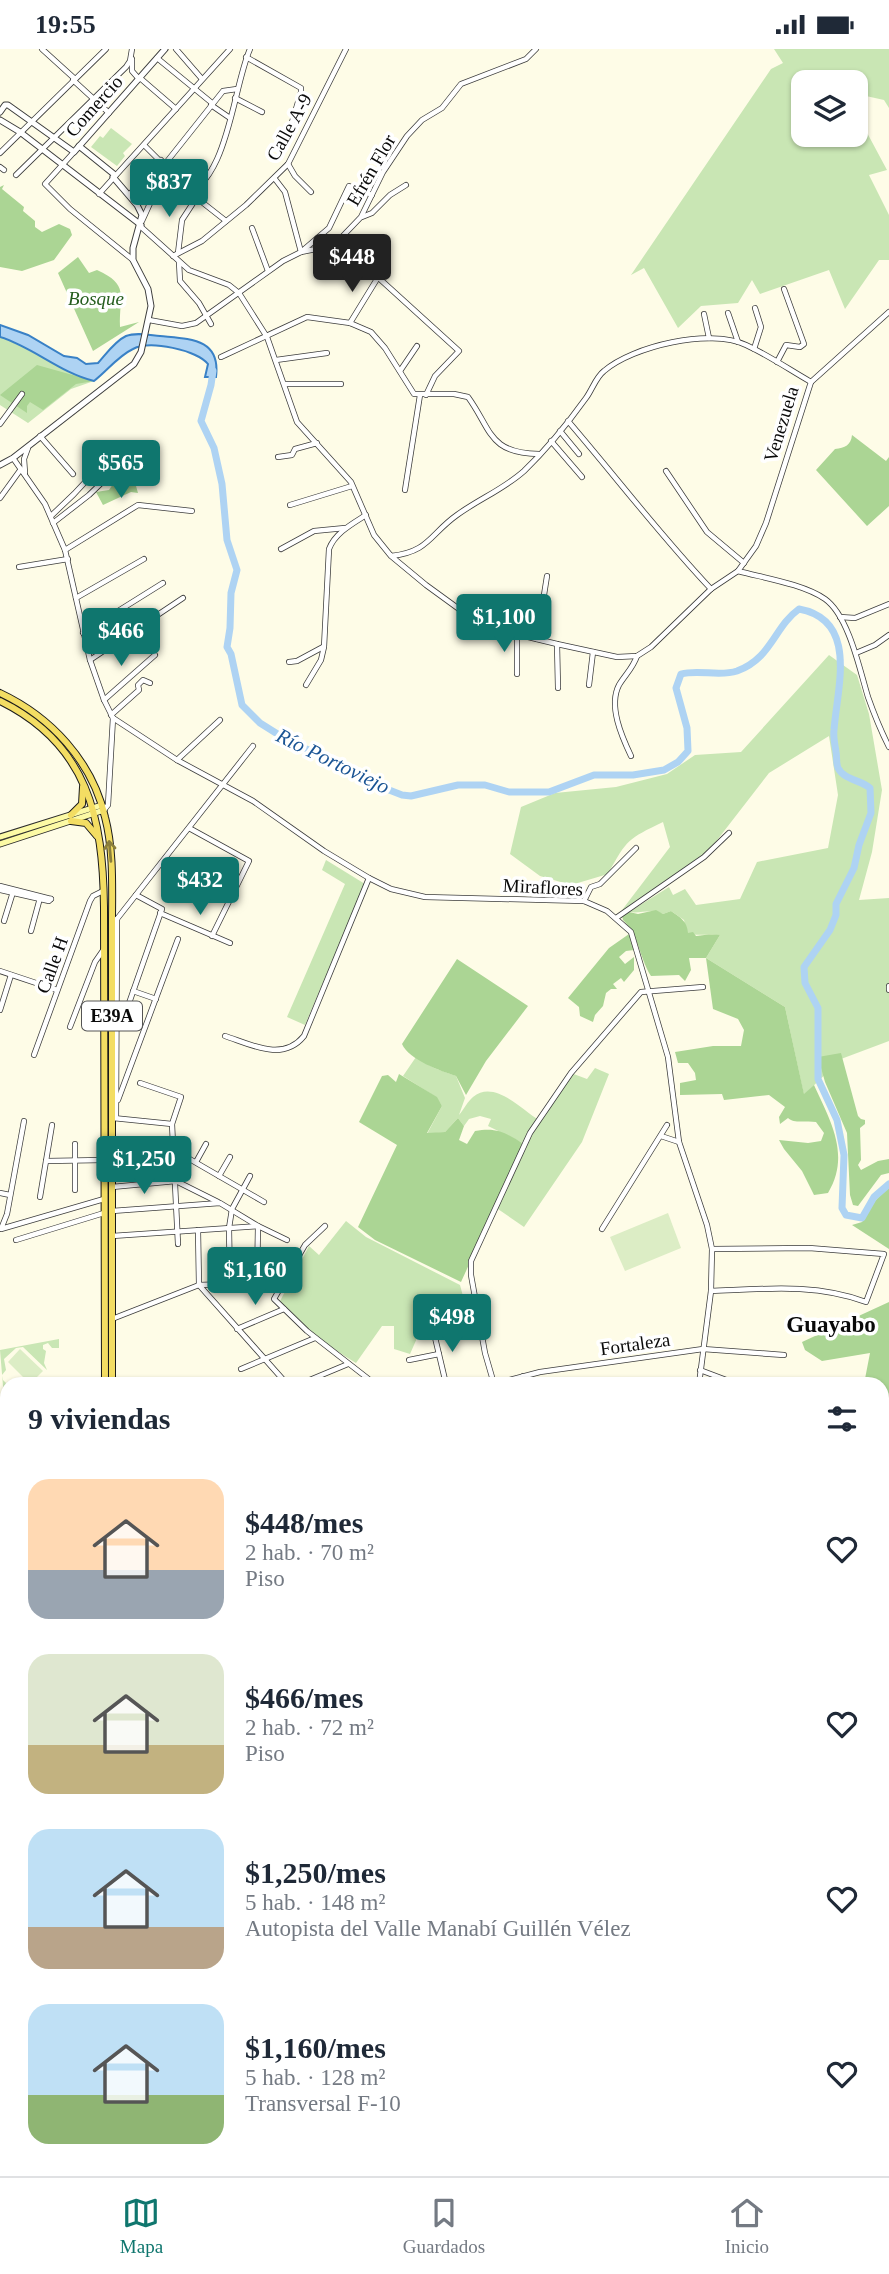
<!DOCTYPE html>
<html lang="es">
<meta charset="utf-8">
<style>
body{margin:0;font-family:Georgia,serif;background:#f2f2f3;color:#1f2937;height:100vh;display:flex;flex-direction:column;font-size:26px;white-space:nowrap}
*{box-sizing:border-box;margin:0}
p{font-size:23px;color:#747a83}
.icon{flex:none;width:38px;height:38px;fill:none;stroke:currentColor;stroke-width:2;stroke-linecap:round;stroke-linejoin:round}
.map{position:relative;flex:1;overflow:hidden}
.drawer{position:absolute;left:0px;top:1328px;width:889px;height:800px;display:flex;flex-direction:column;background:#fff;border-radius:21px 21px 0 0;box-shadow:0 2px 5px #0004}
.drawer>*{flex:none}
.buttons{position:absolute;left:791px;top:21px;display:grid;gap:14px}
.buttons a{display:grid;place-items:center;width:77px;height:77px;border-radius:14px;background:#fff;box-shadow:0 2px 5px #0004;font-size:35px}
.price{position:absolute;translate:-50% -60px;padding:0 16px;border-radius:7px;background:#0f766e;color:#fff;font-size:23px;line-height:46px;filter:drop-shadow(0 2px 4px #0008)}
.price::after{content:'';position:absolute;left:50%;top:42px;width:21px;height:16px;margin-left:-10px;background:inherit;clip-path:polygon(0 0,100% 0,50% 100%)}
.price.active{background:#222;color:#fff}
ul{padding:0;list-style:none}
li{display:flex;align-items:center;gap:21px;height:175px;padding:0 28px}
li span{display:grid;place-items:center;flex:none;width:196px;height:140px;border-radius:21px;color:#555}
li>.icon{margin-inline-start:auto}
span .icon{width:84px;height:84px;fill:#fffc;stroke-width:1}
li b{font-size:30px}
h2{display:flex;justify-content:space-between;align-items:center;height:84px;padding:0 28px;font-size:30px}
.status{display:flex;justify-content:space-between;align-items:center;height:49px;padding:0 35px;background:#fff;direction:ltr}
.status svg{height:19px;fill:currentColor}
.menu{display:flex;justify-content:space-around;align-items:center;height:98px;border-top:2px solid #e0e1e3;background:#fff;font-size:19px;color:#747a83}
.menu a{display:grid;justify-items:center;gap:4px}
.menu .active{color:#0f766e}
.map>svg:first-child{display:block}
</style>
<div class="status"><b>19:55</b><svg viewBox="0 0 49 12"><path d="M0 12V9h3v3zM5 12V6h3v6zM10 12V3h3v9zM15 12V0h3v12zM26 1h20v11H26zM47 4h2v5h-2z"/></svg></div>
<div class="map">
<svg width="889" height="2127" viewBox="0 0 889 2127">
<rect width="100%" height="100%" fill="#fefce7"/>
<!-- green -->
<g fill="#c9e6b4" fill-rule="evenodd">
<path d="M774,0h115v59l-5,-8 -18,-4 -9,18 30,56 -18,5 20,40v45h-10l-34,49 -16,-39 -69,24 -8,-14 -14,23 -37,3 -23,22 -34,-60 -13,7 140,-206 12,-6zM803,33h53v53h-53z"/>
<polygon points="111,79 132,95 123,104 125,107 117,117 91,98 100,87 103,89"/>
<path d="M0,288c33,10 60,36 94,44l-23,8 -43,34 -28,-18z"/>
<path d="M829,606l28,20 12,39 13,76 -10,62 -13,48 30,-2v143l-48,18 -37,36 -19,-88 -79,-49 14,-23c-12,-2 -21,2 -33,-2l-3,-13 -13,-9 -8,3c-12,-6 -22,0 -34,-2l40,-25 4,8 12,-6 11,16 44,-6 17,-37 71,-14 10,-53 -9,-59 -60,37 -65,84 -85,57 51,-67 -7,-25c-35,17 -36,17 -55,52l-37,11 -31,-9 -30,-22 11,-47 34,-14 61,-6 51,-13 28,-19 46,-3z"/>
<polygon points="326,811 365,835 305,976 287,968 345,835 322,821"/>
<path d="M416,1008l18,11 22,8 9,22 -6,17c5,-6 9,-14 14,-18 22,-18 50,14 66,23l32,-47 16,6 8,-11 14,6 -27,68 -58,85 -29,-20 30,-63 -37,-18 3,-7 -11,-3 -11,3 -5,7 -6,-8 -13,14 -18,2 15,-28 -6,-9 -33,-21z"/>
<path d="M346,1172l20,16 94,48 7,26 -15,9 -8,-19 -15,10 -19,43 -16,-5v-23h-12l-26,37c-28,-17 -55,-36 -76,-62l29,-55 10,9z"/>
<polygon points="59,1290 59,1299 52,1299 48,1294 43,1296 43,1300 46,1302 44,1314 47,1321 23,1298 16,1299 4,1310 6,1321 2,1326 3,1331 7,1335 5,1361 0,1301"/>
</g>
<!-- forest -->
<g fill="#abd594">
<polygon points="4,136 2,140 24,158 23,162 35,172 35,178 42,183 59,175 70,180 72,186 54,211 22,222 0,218 0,138"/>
<path d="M78,208l11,16 8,-3c33,15 22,25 23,57l19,-5 -46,29 -35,-78z"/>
<polygon points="37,316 94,332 76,335 43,361 30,353 27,357 27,364 0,346"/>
<path d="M852,386l34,26 3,-4v49l-22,20 -51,-56 19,-21c10,-1 16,-4 17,-14z"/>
<polygon points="126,421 132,423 138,444 131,443 103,456 96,443 109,441 113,435 110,431 113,429 117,430 118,426"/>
<path d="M656,861l7,4 8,-3c10,7 16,10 17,22l5,-1 3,4c8,-1 16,-2 24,-1l-14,23 79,49 19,87 10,-9c16,35 37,70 14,108l-14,2 -12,-24 -18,-22 -5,-9 29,3 13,-2 3,-8 -8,-11c-9,-2 -22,2 -28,-4l-8,6 -1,-7 6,-10 -16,-12 -45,5 -2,-6 -42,1v-12l16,-3 -1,-7 -7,-10h-10l-3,-11 38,-6h28l3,-16 -6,-11 -25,-10 -7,-51h-17l2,12 -6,11 -6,-6 -28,1c-12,-19 -12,-41 -28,-56l-1,-4 7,-4 9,2z"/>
<polygon points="629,885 634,901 626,902 619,908 625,915 634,908 634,921 624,933 621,929 613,935 617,940 611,940 606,944 603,957 595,966 593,973 580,967 579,958 568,949 609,899"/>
<path d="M457,910l71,47 -42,55 -20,34 -10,-19c-15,-5 -47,-16 -54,-32z"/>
<polygon points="841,1004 858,1067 861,1070 865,1071 865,1075 860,1079 861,1111 858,1116 861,1121 878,1112 889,1110 889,1124 881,1126 858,1157 853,1156 850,1146 847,1084 825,1033 818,1008"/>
<path d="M399,1025l38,23 5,9 -15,27 18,-1 13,-14 6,8 -5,14 8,4 8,-13c23,-4 30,2 49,13l-63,138 -86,-42 -17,-13 39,-82 -38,-23 23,-46 6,-1 8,7z"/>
<polygon points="889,1137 889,1200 852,1176 862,1173 875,1152"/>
<polygon points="889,1253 889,1361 882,1364 882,1335 864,1335 870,1304 822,1312 805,1301 802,1293"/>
</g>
<!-- pitch -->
<g fill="#dcedc5">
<polygon points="668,1164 681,1199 625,1222 610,1188"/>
<polygon points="20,1300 43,1322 30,1335 8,1313"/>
</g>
<!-- water -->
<path fill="#aed3f3" stroke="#3981c6" stroke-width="2" d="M0,276l28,10 36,21 13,2 9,6 12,-1c8,-9 17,-22 28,-27 10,-4 23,-1 34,0 29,3 61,2 56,41h-11l3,-13c-11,-14 -58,-24 -75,-15 -15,7 -26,22 -39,32 -34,-8 -61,-34 -94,-44z"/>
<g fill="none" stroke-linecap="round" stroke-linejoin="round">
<!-- river -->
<g stroke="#aed3f3" stroke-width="7">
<path d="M213,322l-2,14 -10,36 13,27 8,36 5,56 10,30 -6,23 -1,35 -3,19 4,7 11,51 18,18 35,22 17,6 49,28 41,16 9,1 47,-11h27l24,7h40l45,-17h39l31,-5 14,-8 10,-11 -1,-23 -11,-40 5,-14c18,-5 38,3 56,-3 35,-13 37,-44 62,-62 60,11 38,79 35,121 -1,7 1,15 2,22 1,5 0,12 2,16 6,12 23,12 32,20l1,25 -12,32 -5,23 -18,36v11l-6,15 -26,37 1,16 13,25v71l19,41 7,35 -2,53 4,7 16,3 12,-21 15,-13"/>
<polyline points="882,1527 889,1510"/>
<polyline points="882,1602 889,1606"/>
</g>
<!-- minor casing -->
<g stroke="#3d3d3d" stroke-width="6">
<g id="minor">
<polyline points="42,0 75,30"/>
<polyline points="176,0 202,30"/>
<polyline points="246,8 301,39 301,43 292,73"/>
<polyline points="157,9 212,54"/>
<polyline points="132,10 132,22 139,30"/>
<polyline points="140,29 176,60"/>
<polyline points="73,31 109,64"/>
<polyline points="235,49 262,63"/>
<polyline points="211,56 230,69"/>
<polyline points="144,96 198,150 226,172"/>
<polyline points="74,103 45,135 70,160 133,211"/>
<polyline points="0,104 106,0"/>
<polyline points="165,115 223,42 237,40"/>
<polyline points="288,115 295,127 311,143"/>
<polyline points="0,118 4,121"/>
<polyline points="16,126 126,18 130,12 132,0"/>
<polyline points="275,130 285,143 301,203 329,179 349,137 372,146"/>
<polyline points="99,145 230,0"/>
<polyline points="129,146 161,111"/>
<path d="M151,149c9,0 19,2 28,0 50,-14 53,-108 71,-149"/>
<polyline points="362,168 372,164 390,146 406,136"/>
<polyline points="142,172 167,117"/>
<path d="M140,177l49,44 40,15 10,8 28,44 30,85 54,60 23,53 17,21 35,29 44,32 25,12 62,15 60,13 20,-1 14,-9 60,-58 27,-18 18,-25 10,-23 45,-141c-21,-12 -43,-27 -65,-37 -36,-17 -113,1 -142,26 -8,6 -12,19 -18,27 -18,25 -39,51 -62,73 -20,18 -45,28 -67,44 -27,19 -28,37 -66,41"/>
<polyline points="252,179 268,222"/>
<polyline points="338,192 459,302 435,327 426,346"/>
<polyline points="178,204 182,171 197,148"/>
<polyline points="173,207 202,192 246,156 288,115 346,0"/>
<polyline points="179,213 180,232 199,254 211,275"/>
<polyline points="728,264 738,293"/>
<polyline points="704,265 709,289"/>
<polyline points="149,271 182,277 196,274 283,212 301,203 326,198 338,192 361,168 383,123 407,87 422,71 442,59 461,35 526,10 536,0"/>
<polyline points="350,274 377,230"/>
<polyline points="754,300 761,278 755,259"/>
<path d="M221,308l86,-40 43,6 21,9 14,16 29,46h40l14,3c24,33 20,56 71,57"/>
<polyline points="276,311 327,304"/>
<polyline points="777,313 786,296 800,298 804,295 784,240"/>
<polyline points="400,322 417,297"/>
<polyline points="811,333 889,263"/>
<polyline points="285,335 341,335"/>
<path d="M568,372c48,56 92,114 143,168"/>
<polyline points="0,375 22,345"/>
<polyline points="560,382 579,405"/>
<polyline points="40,387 73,425"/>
<polyline points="551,392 582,428"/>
<polyline points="278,408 292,406 295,400 317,394"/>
<polyline points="13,409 45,455 65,501 90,611 104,651 113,669 108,756 104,761"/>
<polyline points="666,422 707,483 744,514"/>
<polyline points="25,424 24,410 28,399"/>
<polyline points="405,441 420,346"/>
<polyline points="0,449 21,420"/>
<polyline points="290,456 352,437"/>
<polyline points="51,467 74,445 116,400"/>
<polyline points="53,474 89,446 121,415"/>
<polyline points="281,500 314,482 345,479"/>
<polyline points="65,501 138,456 192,462"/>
<polyline points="19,518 68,510"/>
<path d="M738,522c26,7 65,13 87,28 24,17 35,72 43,98 6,17 13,34 21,50"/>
<polyline points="76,549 144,510"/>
<polyline points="840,568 855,569 889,555"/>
<polyline points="83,584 163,534"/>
<polyline points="517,584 517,625"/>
<polyline points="537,590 547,527"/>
<polyline points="557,595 558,639"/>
<polyline points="856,604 875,596 889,586"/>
<polyline points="90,611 183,549"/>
<polyline points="289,613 297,612 323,598"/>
<path d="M306,636l15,-25 3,-13 5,-98c6,-16 23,-25 37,-34"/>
<polyline points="589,636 593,603"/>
<polyline points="104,651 155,606"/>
<polyline points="111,666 139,641 138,636 143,631 150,634"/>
<polyline points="113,669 177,711 253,752 324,802 369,829 391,840 425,848 584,852 607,862 631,883 668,1008 679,1093 707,1176 712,1200 711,1242 699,1335"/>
<path d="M631,707c-9,-19 -23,-50 -12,-71 6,-10 14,-17 18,-29"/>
<polyline points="177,711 220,671"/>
<polyline points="189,779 249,812 212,887"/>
<polyline points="0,837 51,850"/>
<polyline points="0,841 49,852 51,850"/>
<polyline points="584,852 591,838 600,835 636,799"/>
<polyline points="160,864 230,894"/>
<polyline points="616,869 704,808 729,784"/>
<polyline points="4,872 13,843"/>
<polyline points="113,875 253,697"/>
<polyline points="31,882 40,849"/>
<polyline points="0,922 57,941"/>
<polyline points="889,937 889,941"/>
<polyline points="133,942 156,950"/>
<polyline points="0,961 11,926"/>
<polyline points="121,977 162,860 136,846"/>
<polyline points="70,978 95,913 104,900"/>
<path d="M225,987c27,9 58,26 79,0l65,-158"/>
<polyline points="34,1006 90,852 93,847 103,842"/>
<polyline points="140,1034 181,1048 172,1075 178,1195"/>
<polyline points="118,1051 178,890"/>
<polyline points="113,1069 172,1075"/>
<polyline points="116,1069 117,870"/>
<polyline points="24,1072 7,1165 1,1180 104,1150"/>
<polyline points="661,1087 679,1093"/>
<polyline points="174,1101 264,1153"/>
<polyline points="46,1112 104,1111"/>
<polyline points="196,1113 206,1095"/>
<polyline points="219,1127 230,1108"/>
<polyline points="112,1138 176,1132 218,1153"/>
<polyline points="75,1141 75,1095"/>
<polyline points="0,1144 10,1146"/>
<polyline points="40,1148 52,1076"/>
<polyline points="112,1162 220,1154 258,1177 257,1234 199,1236 198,1181"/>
<polyline points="325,1177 305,1196 274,1250 307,1282 375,1335"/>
<polyline points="602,1180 667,1076"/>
<polyline points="112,1187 258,1177 287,1191"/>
<polyline points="16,1191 104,1164"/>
<polyline points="230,1235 229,1179 232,1160 250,1127"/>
<path d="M711,1242c53,-2 104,-8 155,11l18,-48 -75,-6 -97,1"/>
<polyline points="112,1270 199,1236 287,1335"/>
<polyline points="237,1280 284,1260"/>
<polyline points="433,1280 446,1335"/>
<polyline points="409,1311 439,1305"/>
<polyline points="241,1320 315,1289"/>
<polyline points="700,1321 737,1335"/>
<polyline points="523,1327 526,1335"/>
<polyline points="300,1335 348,1315"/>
<polyline points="494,1335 485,1304 471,1226 471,1212 530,1084 571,1024 641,943 703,938"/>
<polyline points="494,1335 540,1323 703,1300 784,1306"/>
<polyline points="0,1461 7,1462"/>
<polyline points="0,1548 7,1545"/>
<polyline points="0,1562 7,1579"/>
<polyline points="882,1591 889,1594"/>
<polyline points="0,1609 7,1606"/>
<polyline points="0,1640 7,1638"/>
<polyline points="0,1671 7,1668"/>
<polyline points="0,1704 7,1701"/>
<polyline points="0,1717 7,1735"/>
<polyline points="0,1761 7,1758"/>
<polyline points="882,1770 889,1779"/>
<polyline points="0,1826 7,1825"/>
<polyline points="0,1864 7,1862"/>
<polyline points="0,1916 7,1915"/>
<polyline points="0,1954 7,1953"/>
<polyline points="288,2121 288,2127"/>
<polyline points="360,2121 360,2127"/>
<polyline points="549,2121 550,2127"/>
<polyline points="139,2127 139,2121"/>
<polyline points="162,2127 162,2121"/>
<polyline points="186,2127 186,2121"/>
<polyline points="219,2127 227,2121"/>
</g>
</g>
<!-- tertiary casing -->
<g stroke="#3d3d3d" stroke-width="7">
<g id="tertiary">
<polyline points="0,63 5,56 8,56 74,103 165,0"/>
<polyline points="0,71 20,83 141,176"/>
<polyline points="0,416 13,409 134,315 141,303 151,257 148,240 133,211 133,199 142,166 137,156 113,128 115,126 79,97"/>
</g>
</g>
<!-- secondary casing -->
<g stroke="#2c2c2c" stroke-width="7">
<g id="secondary">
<polyline points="0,788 102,756"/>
<polyline points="0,795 104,761"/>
</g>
</g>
<!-- primary casing -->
<g stroke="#1b1b1b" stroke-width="8">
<g id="primary">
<path d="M0,644c51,24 92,68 105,124 9,34 7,72 7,107v460"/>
<path d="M0,652c88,43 103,117 104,206l1,477"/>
<polyline points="71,766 82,755 83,738"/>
<polyline points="71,772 86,774 97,787"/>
<polyline points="102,2127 102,2121"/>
<polyline points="110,2127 110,2121"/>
</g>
</g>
<!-- minor -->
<use href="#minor" stroke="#fff" stroke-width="4.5"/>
<!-- tertiary -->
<use href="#tertiary" stroke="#fff" stroke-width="5"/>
<!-- secondary -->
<use href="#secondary" stroke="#fcfaa5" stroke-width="5"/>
<!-- primary -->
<use href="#primary" stroke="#f3dd63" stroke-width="6"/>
</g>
<!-- one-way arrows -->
<defs><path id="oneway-shaft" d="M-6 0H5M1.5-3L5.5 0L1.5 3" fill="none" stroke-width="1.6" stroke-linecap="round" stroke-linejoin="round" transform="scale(1.75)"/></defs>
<use stroke="#8a7e3b" href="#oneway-shaft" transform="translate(110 802) rotate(-95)"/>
<g text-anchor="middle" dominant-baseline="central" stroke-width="7" stroke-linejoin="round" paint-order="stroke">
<!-- shield labels -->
<rect fill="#fff" stroke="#545454" stroke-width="2" x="82" y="952.5" width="60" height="29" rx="5"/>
<g font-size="18" font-weight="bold" fill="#0a0a0a">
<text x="112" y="967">E39A</text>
</g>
<!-- street labels -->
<g font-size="19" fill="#0a0a0a" stroke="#fff">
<text transform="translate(94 57) rotate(-48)">Comercio</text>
<text transform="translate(289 78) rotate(-61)">Calle A-9</text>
<text transform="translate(371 121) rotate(-60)">Efrén Flor</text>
<text transform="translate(781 375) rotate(-73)">Venezuela</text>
<text transform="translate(543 838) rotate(3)">Miraflores</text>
<text transform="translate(52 916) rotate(-70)">Calle H</text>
<text transform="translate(635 1295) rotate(-8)">Fortaleza</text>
</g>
<!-- park labels -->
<g font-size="19" font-style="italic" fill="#255d1e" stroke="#fff">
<text x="96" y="249">Bosque</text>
</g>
<!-- water labels -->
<g font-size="21" font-style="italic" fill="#1a5494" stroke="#fff">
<text transform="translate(333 712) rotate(26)">Río Portoviejo</text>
</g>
<!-- quarter labels -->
<g font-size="23" font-weight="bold" fill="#0a0a0a" stroke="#fff">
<text x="831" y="1275">Guayabo</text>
</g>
</g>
</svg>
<div class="buttons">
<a><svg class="icon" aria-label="layers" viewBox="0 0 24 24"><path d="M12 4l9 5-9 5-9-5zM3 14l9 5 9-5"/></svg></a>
</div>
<b class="price" style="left:169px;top:170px">$837</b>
<b class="price active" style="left:352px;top:245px">$448</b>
<b class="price" style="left:121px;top:451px">$565</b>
<b class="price" style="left:504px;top:605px">$1,100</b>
<b class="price" style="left:121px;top:619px">$466</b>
<b class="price" style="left:200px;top:868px">$432</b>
<b class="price" style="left:144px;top:1147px">$1,250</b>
<b class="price" style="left:255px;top:1258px">$1,160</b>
<b class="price" style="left:452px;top:1305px">$498</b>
<section class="drawer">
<h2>9 viviendas<svg class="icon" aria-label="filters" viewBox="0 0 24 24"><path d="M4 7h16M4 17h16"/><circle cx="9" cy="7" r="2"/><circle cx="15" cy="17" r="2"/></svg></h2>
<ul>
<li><span style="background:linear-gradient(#ffd9b3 65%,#9aa5b1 0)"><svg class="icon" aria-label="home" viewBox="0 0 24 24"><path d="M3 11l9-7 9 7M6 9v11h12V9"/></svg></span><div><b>$448/mes</b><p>2 hab. · 70 m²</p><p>Piso</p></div><svg class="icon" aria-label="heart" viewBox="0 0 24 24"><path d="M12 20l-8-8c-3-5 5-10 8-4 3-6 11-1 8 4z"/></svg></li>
<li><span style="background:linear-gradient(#dfe7d0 65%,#c2b280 0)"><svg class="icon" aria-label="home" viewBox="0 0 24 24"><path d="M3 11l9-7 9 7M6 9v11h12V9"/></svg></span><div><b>$466/mes</b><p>2 hab. · 72 m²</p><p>Piso</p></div><svg class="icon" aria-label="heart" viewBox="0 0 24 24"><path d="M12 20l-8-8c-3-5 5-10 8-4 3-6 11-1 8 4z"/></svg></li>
<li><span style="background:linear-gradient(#bfe0f5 70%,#b9a48a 0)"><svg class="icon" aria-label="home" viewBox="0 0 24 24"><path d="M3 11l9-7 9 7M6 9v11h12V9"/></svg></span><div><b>$1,250/mes</b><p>5 hab. · 148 m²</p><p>Autopista del Valle Manabí Guillén Vélez</p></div><svg class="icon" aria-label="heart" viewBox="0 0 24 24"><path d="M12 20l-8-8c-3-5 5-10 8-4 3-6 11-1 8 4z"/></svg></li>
<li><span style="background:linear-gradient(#bfe0f5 65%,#8fb573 0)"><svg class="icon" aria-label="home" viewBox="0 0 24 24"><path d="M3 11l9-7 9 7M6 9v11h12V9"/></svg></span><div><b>$1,160/mes</b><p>5 hab. · 128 m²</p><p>Transversal F-10</p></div><svg class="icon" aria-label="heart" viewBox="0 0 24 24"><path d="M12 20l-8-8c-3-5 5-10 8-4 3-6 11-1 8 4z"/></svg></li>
</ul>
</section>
</div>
<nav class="menu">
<a class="active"><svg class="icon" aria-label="map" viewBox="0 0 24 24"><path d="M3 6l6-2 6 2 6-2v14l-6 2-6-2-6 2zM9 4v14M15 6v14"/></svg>Mapa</a>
<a><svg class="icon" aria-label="saved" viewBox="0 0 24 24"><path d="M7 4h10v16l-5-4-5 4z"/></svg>Guardados</a>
<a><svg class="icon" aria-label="home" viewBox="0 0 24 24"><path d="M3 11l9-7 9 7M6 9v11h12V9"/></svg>Inicio</a>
</nav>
